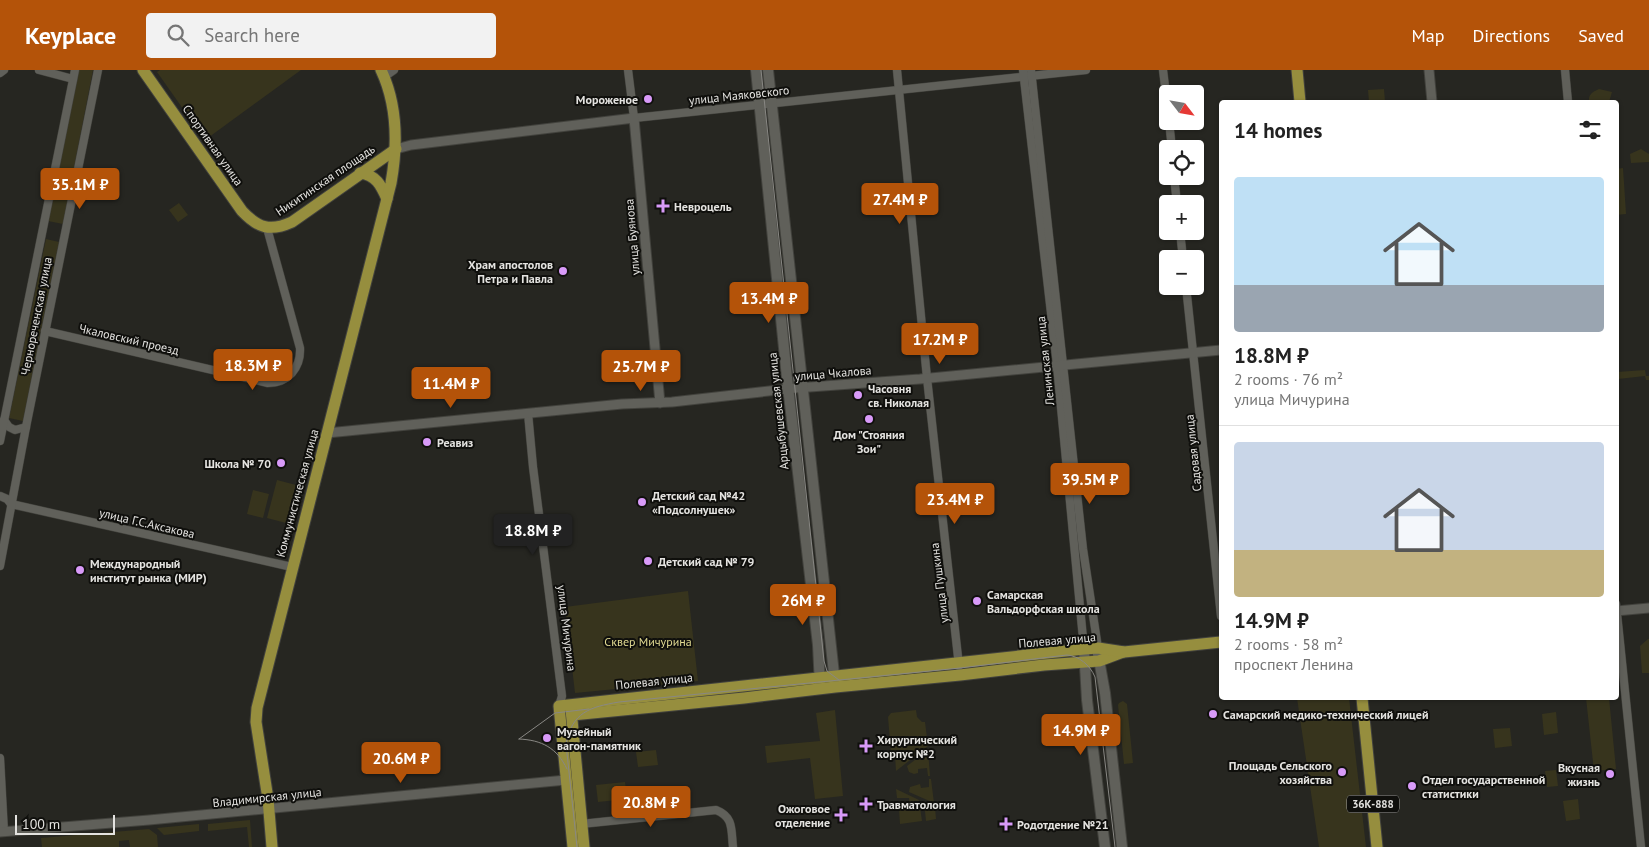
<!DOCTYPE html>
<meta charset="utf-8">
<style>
body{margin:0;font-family:"PT Sans",sans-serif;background:#f2f2f2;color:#222;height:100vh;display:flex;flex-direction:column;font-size:19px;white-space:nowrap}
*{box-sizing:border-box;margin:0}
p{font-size:16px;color:#767676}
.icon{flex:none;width:28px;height:28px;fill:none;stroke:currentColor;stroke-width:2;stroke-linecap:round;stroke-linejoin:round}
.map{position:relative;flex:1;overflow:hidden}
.panel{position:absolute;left:1219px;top:30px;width:400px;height:600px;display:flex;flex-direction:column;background:#fff;border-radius:5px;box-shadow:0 1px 4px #0004}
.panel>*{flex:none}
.needle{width:32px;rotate:121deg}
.tools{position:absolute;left:1159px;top:15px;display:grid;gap:10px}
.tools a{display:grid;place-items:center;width:45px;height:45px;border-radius:5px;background:#fff;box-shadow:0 1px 4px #0004;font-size:25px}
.scale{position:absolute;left:15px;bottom:12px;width:100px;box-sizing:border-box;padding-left:5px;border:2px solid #e4e3e0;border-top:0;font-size:14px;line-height:18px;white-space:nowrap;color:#e4e3e0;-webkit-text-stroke:4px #0f0f0c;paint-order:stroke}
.price{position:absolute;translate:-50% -42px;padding:0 11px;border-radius:5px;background:#b45309;color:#fff;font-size:16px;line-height:32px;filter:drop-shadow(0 1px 2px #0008)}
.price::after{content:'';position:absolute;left:50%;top:30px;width:15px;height:11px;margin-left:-8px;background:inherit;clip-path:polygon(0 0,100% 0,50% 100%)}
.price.current{background:#222;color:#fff}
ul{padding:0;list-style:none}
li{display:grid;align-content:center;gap:10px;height:265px;padding:0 15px}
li+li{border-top:1px solid #e0e0e0}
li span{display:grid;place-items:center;height:155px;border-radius:5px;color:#555}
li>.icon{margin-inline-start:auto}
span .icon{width:90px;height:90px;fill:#fffc;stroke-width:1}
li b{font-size:21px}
h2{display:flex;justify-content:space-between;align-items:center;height:60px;padding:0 15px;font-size:21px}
header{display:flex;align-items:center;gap:30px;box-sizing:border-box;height:70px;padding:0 25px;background:#b45309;color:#fff}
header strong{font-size:24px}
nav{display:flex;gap:28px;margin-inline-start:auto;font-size:18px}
.search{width:350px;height:45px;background:#f2f2f2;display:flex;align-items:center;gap:12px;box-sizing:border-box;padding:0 18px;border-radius:5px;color:#767676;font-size:19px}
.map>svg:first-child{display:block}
</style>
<header>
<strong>Keyplace</strong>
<div class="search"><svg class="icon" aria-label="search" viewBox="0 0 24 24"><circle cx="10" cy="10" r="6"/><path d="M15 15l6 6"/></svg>Search here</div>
<nav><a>Map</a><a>Directions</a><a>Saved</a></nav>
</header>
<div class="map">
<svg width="1649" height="777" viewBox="0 0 1649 777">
<rect width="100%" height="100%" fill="#262621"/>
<!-- green -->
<g fill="#37341d">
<polygon points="77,0 93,0 63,154 48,151"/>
<polygon points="160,0 301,0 205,70 157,2"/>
<polygon points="1384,19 1385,32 1369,32 1368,20"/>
<path d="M1599,19l13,3 -3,10h-20c-1,-7 3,-10 10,-13z"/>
<polygon points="1641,79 1649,84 1649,92 1631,93 1630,84"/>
<polygon points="1623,98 1626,144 1616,145 1616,99"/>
<polygon points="179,133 188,145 178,152 169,140"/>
<polygon points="46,169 59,172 23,351 9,348"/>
<polygon points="1645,300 1646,306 1649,306 1649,310 1646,310 1645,306 1618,309 1617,302"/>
<polygon points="277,410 296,415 286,453 267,448"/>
<polygon points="253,420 269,424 263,448 247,444"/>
<polygon points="688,521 698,611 575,623 565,537"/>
<polygon points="1648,569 1649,569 1649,603 1642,603 1640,576"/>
<polygon points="1297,628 1349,628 1366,777 1319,777"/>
<polygon points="1586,628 1609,628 1616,699 1594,701"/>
<polygon points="1123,631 1127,634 1133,693 1124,694 1118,635 1119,633"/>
<polygon points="835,640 843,726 815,729 810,688 767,693 765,676 820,671 816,643"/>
<polygon points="916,640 917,647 922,652 925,652 928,676 896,701 895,685 891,683 888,647 891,643"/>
<polygon points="1556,642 1558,663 1544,665 1542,644"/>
<polygon points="1510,658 1512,676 1495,678 1493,659"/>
<polygon points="656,680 658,695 638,697 636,682"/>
<polygon points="928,680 930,706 928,706 927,698 918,699 918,703 914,704 909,702 907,696"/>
<polygon points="1556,700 1558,716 1547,717 1545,701"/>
<polygon points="929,709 931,709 934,733 909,722 910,717 920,714 921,718 929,717"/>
<polygon points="625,712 627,729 598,732 596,715"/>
<polygon points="896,719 919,730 922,751 900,754 899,739 910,738 909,728 897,728"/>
<polygon points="1578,729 1580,749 1566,751 1563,731"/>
<polygon points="924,732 935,737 936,749 926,751"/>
<polygon points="250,750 252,777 249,777 247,757 208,761 208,754"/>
<polygon points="199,754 199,761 164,765 157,758"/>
<polygon points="149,759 157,765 158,777 130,777 129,770 119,771 119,777 42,777 41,768"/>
</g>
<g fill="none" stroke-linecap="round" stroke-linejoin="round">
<!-- minor casing -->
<g stroke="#42423d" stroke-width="9">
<g id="minor">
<polyline points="39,0 73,9"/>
<polyline points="628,0 634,48 1086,0"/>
<polyline points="897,0 927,308 959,596"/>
<polyline points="1023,0 1057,295 1084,579"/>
<polyline points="1031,0 1083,479 1098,578"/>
<polyline points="1163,0 1168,41"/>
<polyline points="1565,0 1568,32"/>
<polyline points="0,3 4,0"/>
<polyline points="384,7 394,0"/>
<polyline points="1169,51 1172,79"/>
<polyline points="1174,106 1177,134"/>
<polyline points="1180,161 1183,189"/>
<polyline points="1186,216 1221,546"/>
<path d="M45,261l223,52c20,0 33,-15 32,-35l-33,-120"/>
<polyline points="528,343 533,397 562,626 559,636"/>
<polyline points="4,350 9,357 15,360 26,357"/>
<polyline points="0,371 75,0"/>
<polyline points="0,426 7,429 11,434 292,497"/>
<polyline points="0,496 26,357 98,0"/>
<polyline points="1616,534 1641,777"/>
<polyline points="0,688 4,762"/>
<path d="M581,754l135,-14c18,7 15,20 17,37"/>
</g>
</g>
<!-- tertiary casing -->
<g stroke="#42423d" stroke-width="11">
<g id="tertiary">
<polyline points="1429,0 1432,32"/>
<polyline points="396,79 411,75 634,48 660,333"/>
<polyline points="327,363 622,334 672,332 796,318 920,309 1221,280"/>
<polyline points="1616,541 1649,538"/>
<polyline points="0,762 149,750 566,710"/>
</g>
</g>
<!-- secondary casing -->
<g stroke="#42423d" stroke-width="12">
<g id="secondary">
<polyline points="756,0 787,308 818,575 820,616"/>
<polyline points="768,0 835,613"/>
<polyline points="1084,579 1087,630 1105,777"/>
<polyline points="1098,584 1105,623 1122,777"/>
</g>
</g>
<!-- primary casing -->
<g stroke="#42423d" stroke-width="13">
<g id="primary">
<path d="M143,0l99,141c16,17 28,21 50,11l104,-73"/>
<polyline points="1297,0 1300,32"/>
<path d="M360,103c16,2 21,12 27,26"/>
<polyline points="1362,628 1377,777"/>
<polyline points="571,639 584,777"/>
<polyline points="572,645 744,628 835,617 960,605 1044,595 1099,591 1123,582"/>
<path d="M272,777l-4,-48 -12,-77 1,-14 134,-525c7,-39 7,-77 -10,-113"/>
<polyline points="573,777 559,636 1084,579 1098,578 1124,582 1221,572"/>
</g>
</g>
<!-- minor -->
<use href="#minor" stroke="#60605a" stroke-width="8"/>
<!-- tertiary -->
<use href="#tertiary" stroke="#60605a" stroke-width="9"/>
<!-- secondary -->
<use href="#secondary" stroke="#60605a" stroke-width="10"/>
<!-- primary -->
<use href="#primary" stroke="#968e3e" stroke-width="11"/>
<!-- tram -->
<g stroke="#898884" stroke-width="1">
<polyline points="761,0 824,591 827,601 839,610"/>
<polyline points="519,669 555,643 589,639"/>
<path d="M519,669c23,1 38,9 48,30"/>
<path d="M577,777l-11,-103c6,-32 24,-37 53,-42l341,-34 107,-13c12,1 23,10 28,22l20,170"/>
</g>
</g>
<!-- markers -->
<g fill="#d89af8" stroke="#0f0f0c" stroke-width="2">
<circle cx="648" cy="29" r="5"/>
<path d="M660.5 128.5h5v5h5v5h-5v5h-5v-5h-5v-5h5z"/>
<circle cx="563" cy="201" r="5"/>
<circle cx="858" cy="325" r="5"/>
<circle cx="869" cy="349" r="5"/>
<circle cx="427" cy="372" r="5"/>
<circle cx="281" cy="393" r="5"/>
<circle cx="642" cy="432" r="5"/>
<circle cx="648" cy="491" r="5"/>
<circle cx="80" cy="500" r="5"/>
<circle cx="977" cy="531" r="5"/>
<circle cx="1213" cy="644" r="5"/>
<circle cx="547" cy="668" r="5"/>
<path d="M863.5 668.5h5v5h5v5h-5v5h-5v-5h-5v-5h5z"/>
<circle cx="1342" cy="702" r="5"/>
<circle cx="1610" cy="704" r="5"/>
<circle cx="1412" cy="716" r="5"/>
<path d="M863.5 726.5h5v5h5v5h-5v5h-5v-5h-5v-5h5z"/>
<path d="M838.5 737.5h5v5h5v5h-5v5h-5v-5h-5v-5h5z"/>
<path d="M1003.5 746.5h5v5h5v5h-5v5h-5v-5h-5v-5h5z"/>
</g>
<g text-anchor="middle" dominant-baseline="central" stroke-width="4" stroke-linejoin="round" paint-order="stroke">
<!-- shield labels -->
<rect fill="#0f0f0c" stroke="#a4a3a0" stroke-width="1" x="1347" y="725.5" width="52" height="17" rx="4"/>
<g font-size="11" font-weight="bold" fill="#e4e3e0">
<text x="1373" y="734">36К-888</text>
</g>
<!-- street labels -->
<g font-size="12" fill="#e4e3e0" stroke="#0f0f0c">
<text transform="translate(739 25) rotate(-6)">улица Маяковского</text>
<text transform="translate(213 75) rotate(55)">Спортивная улица</text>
<text transform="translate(325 110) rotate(-34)">Никитинская площадь</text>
<text transform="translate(632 167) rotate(-95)">улица Буянова</text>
<text transform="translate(36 246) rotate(-79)">Чернореченская улица</text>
<text transform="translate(129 269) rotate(13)">Чкаловский проезд</text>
<text transform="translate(1045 291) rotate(-96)">Ленинская улица</text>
<text transform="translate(833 303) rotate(-5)">улица Чкалова</text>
<text transform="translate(778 341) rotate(-96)">Арцыбушевская улица</text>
<text transform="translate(1193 383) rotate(-96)">Садовая улица</text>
<text transform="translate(297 423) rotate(-75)">Коммунистическая улица</text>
<text transform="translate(147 453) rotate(13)">улица Г.С.Аксакова</text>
<text transform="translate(939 513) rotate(-97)">улица Пушкина</text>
<text transform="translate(567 558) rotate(83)">улица Мичурина</text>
<text transform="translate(1057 570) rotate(-5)">Полевая улица</text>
<text transform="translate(654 611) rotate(-6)">Полевая улица</text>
<text transform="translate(267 727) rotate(-6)">Владимирская улица</text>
</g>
<!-- poi labels -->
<g font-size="12" font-weight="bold" fill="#e4e3e0" stroke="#0f0f0c" text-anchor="start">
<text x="638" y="29" text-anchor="end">Мороженое</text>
<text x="674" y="136">Невроцель</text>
<text x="553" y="194" text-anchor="end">Храм апостолов<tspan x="553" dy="14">Петра и Павла</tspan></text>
<text x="868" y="318">Часовня<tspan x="868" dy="14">св. Николая</tspan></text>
<text x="869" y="364" text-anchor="middle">Дом "Стояния<tspan x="869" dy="14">Зои"</tspan></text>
<text x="437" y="372">Реавиз</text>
<text x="271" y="393" text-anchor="end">Школа № 70</text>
<text x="652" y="425">Детский сад №42<tspan x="652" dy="14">«Подсолнушек»</tspan></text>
<text x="658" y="491">Детский сад № 79</text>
<text x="90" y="493">Международный<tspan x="90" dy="14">институт рынка (МИР)</tspan></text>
<text x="987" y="524">Самарская<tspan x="987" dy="14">Вальдорфская школа</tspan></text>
<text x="1223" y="644">Самарский медико-технический лицей</text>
<text x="557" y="661">Музейный<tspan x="557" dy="14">вагон-памятник</tspan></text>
<text x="877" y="669">Хирургический<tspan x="877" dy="14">корпус №2</tspan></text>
<text x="1332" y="695" text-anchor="end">Площадь Сельского<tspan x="1332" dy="14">хозяйства</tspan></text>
<text x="1600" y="697" text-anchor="end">Вкусная<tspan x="1600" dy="14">жизнь</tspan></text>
<text x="1422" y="709">Отдел государственной<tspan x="1422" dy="14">статистики</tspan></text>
<text x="877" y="734">Травматология</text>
<text x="830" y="738" text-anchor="end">Ожоговое<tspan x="830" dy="14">отделение</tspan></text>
<text x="1017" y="754">Родотдение №21</text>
</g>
<!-- park labels -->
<g font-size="12" fill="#e1da92" stroke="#0f0f0c">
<text x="648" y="571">Сквер Мичурина</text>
</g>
</g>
</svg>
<div class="tools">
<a><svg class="needle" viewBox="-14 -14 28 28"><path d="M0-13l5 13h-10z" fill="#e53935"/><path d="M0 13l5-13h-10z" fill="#767676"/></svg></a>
<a><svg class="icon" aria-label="locate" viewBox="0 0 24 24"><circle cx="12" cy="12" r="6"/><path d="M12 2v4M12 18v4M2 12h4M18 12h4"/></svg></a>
<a>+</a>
<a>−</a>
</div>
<div class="scale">100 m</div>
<b class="price" style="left:80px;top:140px">35.1M ₽</b>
<b class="price" style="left:900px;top:155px">27.4M ₽</b>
<b class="price" style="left:769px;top:254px">13.4M ₽</b>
<b class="price" style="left:940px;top:295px">17.2M ₽</b>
<b class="price" style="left:253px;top:321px">18.3M ₽</b>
<b class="price" style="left:641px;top:322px">25.7M ₽</b>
<b class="price" style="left:451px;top:339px">11.4M ₽</b>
<b class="price" style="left:1090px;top:435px">39.5M ₽</b>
<b class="price" style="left:955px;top:455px">23.4M ₽</b>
<b class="price current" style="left:533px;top:486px">18.8M ₽</b>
<b class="price" style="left:803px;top:556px">26M ₽</b>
<b class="price" style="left:1081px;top:686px">14.9M ₽</b>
<b class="price" style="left:401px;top:714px">20.6M ₽</b>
<b class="price" style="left:651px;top:758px">20.8M ₽</b>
<section class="panel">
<h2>14 homes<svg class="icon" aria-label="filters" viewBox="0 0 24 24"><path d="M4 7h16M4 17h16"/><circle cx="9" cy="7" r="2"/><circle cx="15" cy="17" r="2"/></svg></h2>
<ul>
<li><span style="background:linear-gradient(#bfe0f5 70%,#9aa5b1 0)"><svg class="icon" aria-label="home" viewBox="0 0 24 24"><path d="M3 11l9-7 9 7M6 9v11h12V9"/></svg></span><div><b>18.8M ₽</b><p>2 rooms · 76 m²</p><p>улица Мичурина</p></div></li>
<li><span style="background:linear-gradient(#c9d6e8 70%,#c2b280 0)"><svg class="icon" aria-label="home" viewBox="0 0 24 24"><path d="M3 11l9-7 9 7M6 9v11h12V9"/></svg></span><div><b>14.9M ₽</b><p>2 rooms · 58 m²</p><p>проспект Ленина</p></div></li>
</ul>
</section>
</div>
